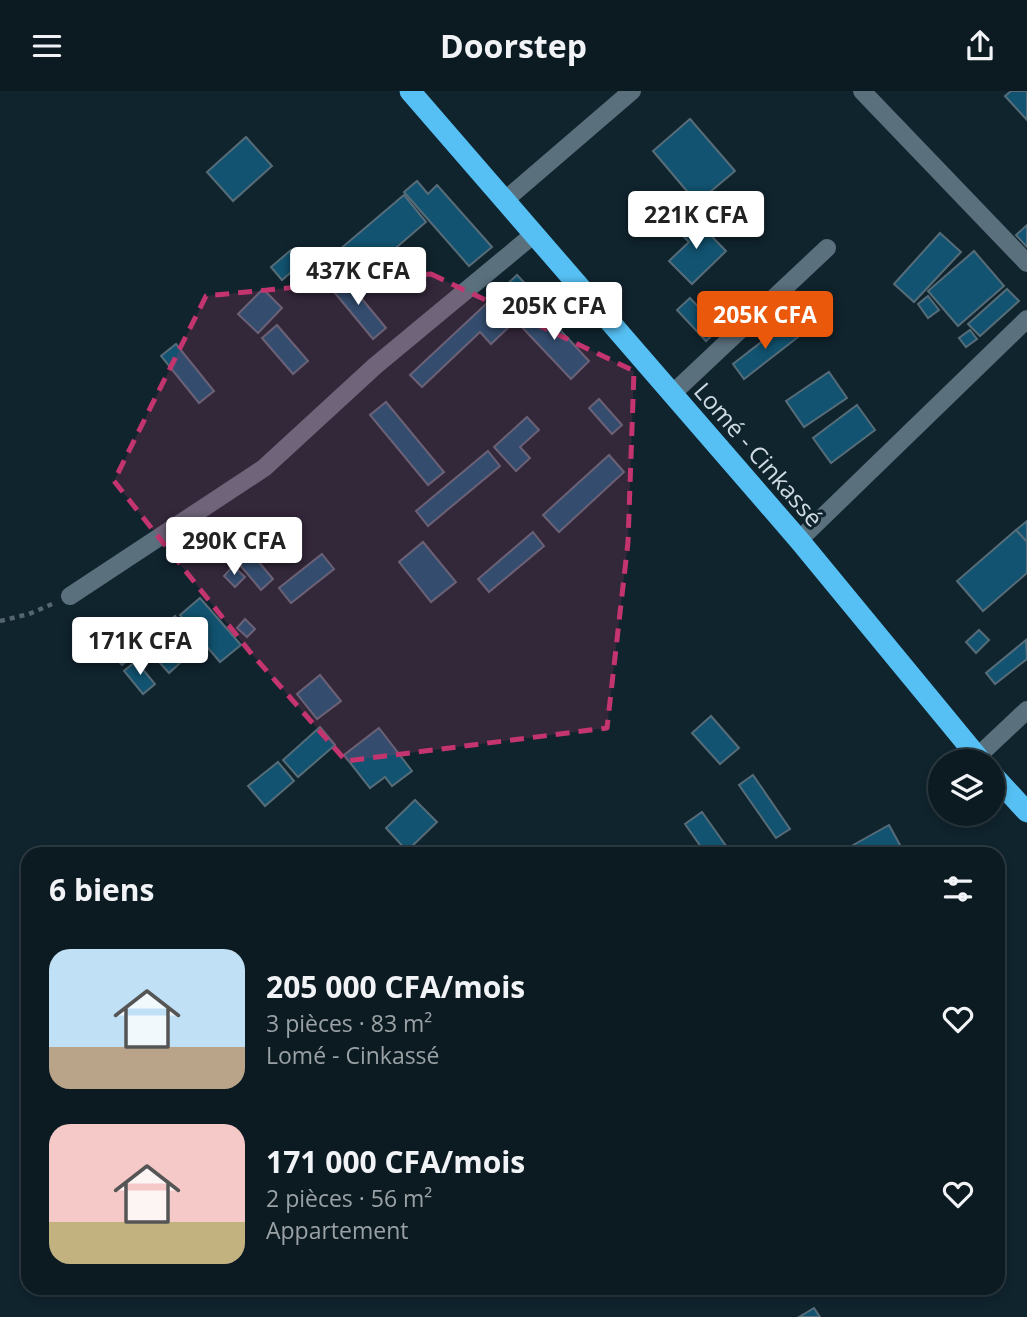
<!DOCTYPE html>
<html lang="fr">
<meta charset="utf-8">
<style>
body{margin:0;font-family:"Open Sans",sans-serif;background:#15242a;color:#f1f3f6;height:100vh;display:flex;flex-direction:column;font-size:26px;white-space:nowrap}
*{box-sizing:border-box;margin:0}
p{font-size:23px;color:#9aa1a5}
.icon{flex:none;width:38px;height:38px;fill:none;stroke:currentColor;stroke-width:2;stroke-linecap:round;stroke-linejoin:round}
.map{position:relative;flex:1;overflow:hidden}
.details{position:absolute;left:21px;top:756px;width:984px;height:448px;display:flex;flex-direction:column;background:#0c1b22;border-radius:21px;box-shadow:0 4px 10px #0003,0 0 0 2px #2c3940}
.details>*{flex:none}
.fabs{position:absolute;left:928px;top:658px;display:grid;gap:14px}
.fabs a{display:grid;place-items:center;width:77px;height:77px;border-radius:50%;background:#0c1b22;box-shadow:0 4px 10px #0003,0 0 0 2px #2c3940;font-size:35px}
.price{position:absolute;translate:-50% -60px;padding:0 16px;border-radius:7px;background:#fff;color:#222;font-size:23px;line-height:46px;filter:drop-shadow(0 2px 4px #0008)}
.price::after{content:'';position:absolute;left:50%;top:42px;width:21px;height:16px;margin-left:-10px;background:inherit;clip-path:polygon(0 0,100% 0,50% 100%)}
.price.active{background:#ea580c;color:#fff}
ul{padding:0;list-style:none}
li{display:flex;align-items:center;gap:21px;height:175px;padding:0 28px}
li span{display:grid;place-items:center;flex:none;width:196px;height:140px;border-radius:21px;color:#555}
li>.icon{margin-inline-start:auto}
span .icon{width:84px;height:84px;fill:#fffc;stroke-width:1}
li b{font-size:30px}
h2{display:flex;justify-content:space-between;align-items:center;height:84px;padding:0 28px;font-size:30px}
header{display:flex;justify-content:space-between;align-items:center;height:91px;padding:0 28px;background:#0c1b22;font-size:32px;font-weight:700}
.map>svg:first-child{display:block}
</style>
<header><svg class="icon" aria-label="menu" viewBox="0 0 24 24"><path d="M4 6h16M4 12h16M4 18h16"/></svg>Doorstep<svg class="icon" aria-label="share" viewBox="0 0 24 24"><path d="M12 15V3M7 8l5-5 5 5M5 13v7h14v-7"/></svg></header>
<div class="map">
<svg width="1027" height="1226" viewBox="0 0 1027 1226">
<rect width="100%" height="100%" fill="#10242e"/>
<!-- building -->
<g fill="#115370" stroke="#566c78" stroke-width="2">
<polygon points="1011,0 1027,0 1027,29 1005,5"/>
<polygon points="690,28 735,80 697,112 653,60"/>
<polygon points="246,46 272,75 233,110 207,81"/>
<polygon points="417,90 428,103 437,94 492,156 469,175 404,101"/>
<polygon points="404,104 426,131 362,186 339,159"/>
<polygon points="691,124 726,160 692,193 669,170 689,151 676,138"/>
<polygon points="1027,134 1027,156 1016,144"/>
<polygon points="940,142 961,161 914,211 894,193"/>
<polygon points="291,159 302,172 282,189 271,176"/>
<polygon points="974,160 1004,195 958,235 928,200"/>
<polygon points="517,184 539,207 491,253 480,241 422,296 410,284"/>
<polygon points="343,185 386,237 373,248 330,196"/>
<polygon points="263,198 282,217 258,242 238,223"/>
<polygon points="1007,198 1019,210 980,245 968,233"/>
<polygon points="928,205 939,219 928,227 918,213"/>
<polygon points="690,207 719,238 706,250 677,219"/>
<polygon points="537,214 589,270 571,288 518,232"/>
<polygon points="787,231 798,246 744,288 733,273"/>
<polygon points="277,234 308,270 293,283 262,247"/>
<polygon points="970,239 977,248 966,256 959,247"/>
<polygon points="176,253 214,300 199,312 161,265"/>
<polygon points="829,281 847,307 804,336 786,310"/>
<polygon points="599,308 622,334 612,343 589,317"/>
<polygon points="386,311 444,381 428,394 370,324"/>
<polygon points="857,314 875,339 831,372 813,347"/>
<polygon points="527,326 539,339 520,356 530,367 516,380 494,356"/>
<polygon points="488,360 500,375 428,435 416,420"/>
<polygon points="609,364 624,381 559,441 543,424"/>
<polygon points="1027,430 1027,451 1016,439"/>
<polygon points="1016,439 1027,451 1027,482 983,520 957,490"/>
<polygon points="533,441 544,455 489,501 478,488"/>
<polygon points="423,451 456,491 431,511 399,471"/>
<polygon points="252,463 273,488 261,499 240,474"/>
<polygon points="322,463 334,478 291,512 279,497"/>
<polygon points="233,475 245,486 235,496 224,485"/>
<polygon points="200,507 241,554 220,571 180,524"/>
<polygon points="175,525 200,554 169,582 143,553"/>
<polygon points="245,528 255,538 247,546 237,537"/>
<polygon points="105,531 134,564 122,574 93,541"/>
<polygon points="979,539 989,549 976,562 966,551"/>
<polygon points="1026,549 1027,568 995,593 986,582"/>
<polygon points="136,570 155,593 143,603 124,580"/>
<polygon points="320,584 341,610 317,628 297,603"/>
<polygon points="711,625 739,657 720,673 692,642"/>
<polygon points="320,636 335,654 298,686 283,669"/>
<polygon points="379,637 412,680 392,695 385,686 370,697 344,664"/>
<polygon points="278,671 294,690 265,715 248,695"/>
<polygon points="753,684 790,738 776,747 739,694"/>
<polygon points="415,709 437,731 407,760 386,737"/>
<polygon points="702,721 731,762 730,763 706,763 685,733"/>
<polygon points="889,734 905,763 849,763 846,758"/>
<polygon points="814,1217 820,1226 799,1226"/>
</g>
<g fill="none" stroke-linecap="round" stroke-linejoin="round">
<!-- path -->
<polyline stroke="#55666f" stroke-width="4.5" stroke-dasharray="5 5" stroke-linecap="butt" points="0,530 29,523 52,513"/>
<!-- street -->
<g stroke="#5a707d" stroke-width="18">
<polyline points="862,0 1027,172"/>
<polyline points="504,110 632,0"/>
<polyline points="672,303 827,157"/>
<polyline points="799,449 1027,228"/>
<polyline points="70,505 264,377 375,275 533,144"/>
<polyline points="977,666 1027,619"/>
</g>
<!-- highway -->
<g stroke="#56c0f4" stroke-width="21">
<polyline points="410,0 799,449 981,670"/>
<polyline points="992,683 1027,721"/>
</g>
</g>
<!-- marked area -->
<path fill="#c4356f" fill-opacity="0.2" stroke="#c4356f" stroke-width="5" stroke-dasharray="14 9" stroke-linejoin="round" d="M431,183l203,97 -6,171 -21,186 -261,33 -96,-109 -136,-171 92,-185z"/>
<g text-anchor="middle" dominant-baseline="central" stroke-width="6" stroke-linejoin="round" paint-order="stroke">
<!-- street labels -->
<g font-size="24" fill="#cfdbe2" stroke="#10242e">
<text transform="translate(759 363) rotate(49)">Lomé - Cinkassé</text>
</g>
</g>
</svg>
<div class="fabs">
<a><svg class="icon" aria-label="layers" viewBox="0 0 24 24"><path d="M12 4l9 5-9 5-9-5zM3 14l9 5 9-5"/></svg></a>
</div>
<b class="price" style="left:696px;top:160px">221K CFA</b>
<b class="price" style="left:358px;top:216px">437K CFA</b>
<b class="price" style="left:554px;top:251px">205K CFA</b>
<b class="price active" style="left:765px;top:260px">205K CFA</b>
<b class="price" style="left:234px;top:486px">290K CFA</b>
<b class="price" style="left:140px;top:586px">171K CFA</b>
<section class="details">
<h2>6 biens<svg class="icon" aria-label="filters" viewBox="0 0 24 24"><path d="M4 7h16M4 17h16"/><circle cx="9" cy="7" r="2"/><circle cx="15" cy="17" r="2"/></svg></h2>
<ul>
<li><span style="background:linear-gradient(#bfe0f5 70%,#b9a48a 0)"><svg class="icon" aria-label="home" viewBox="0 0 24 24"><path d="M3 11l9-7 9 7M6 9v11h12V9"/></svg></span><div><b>205 000 CFA/mois</b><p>3 pièces · 83 m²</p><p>Lomé - Cinkassé</p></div><svg class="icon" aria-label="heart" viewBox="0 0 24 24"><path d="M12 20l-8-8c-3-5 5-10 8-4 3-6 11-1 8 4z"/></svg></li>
<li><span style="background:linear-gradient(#f6c9c9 70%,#c2b280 0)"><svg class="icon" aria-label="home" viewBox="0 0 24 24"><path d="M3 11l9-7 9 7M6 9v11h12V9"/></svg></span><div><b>171 000 CFA/mois</b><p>2 pièces · 56 m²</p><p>Appartement</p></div><svg class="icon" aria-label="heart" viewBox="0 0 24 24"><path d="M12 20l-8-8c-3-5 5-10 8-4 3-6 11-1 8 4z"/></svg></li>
</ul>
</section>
</div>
